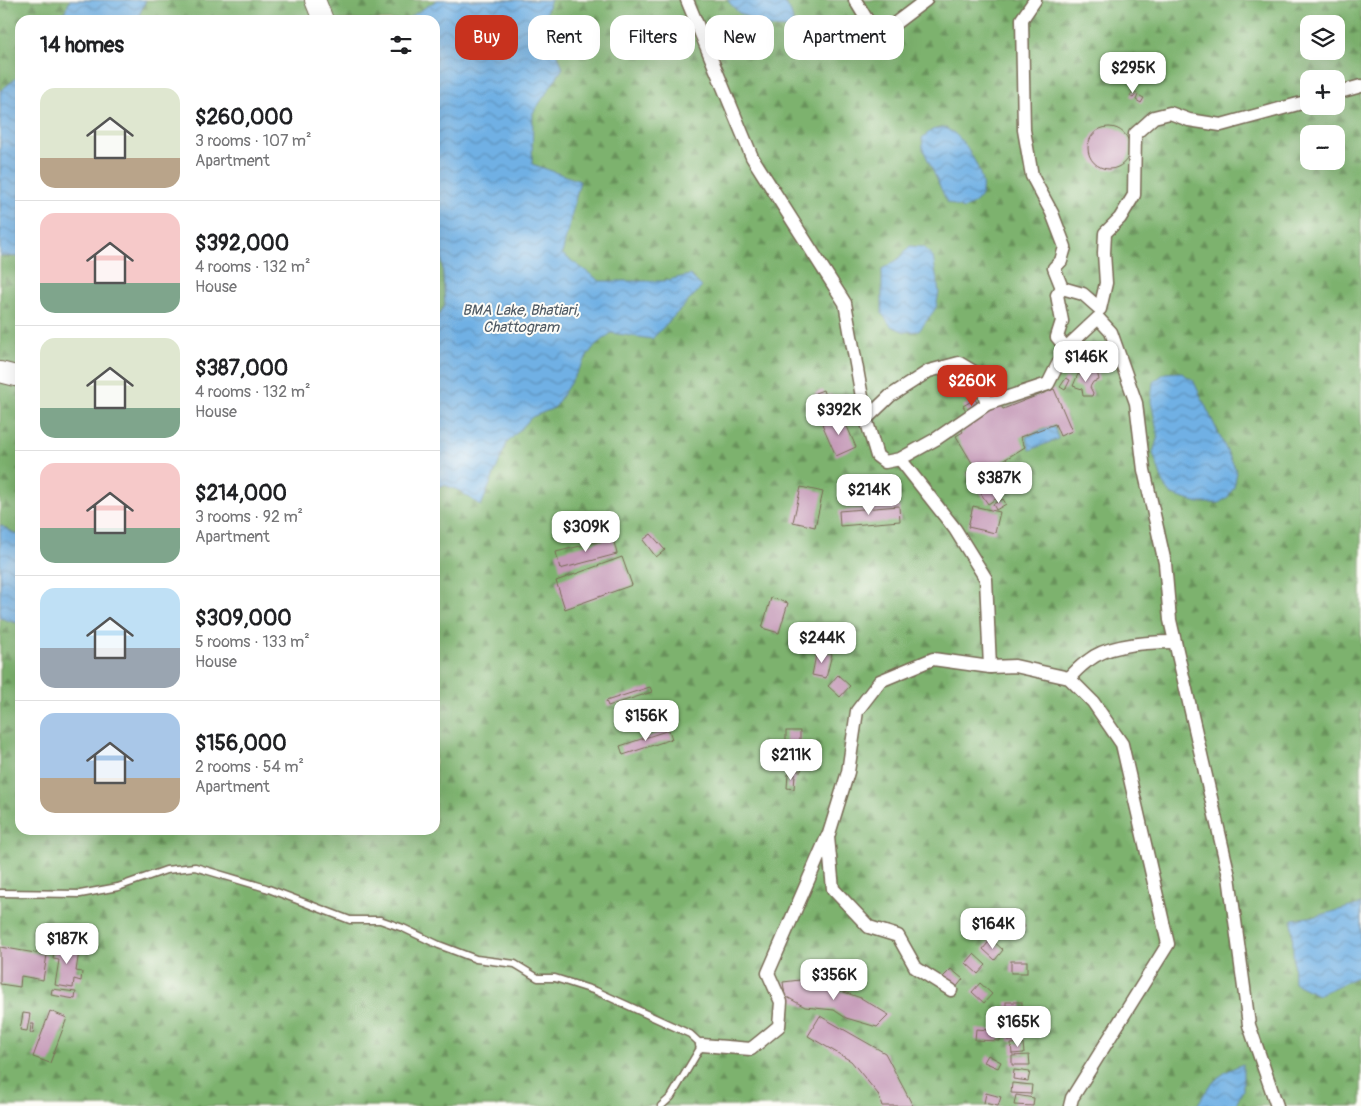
<!DOCTYPE html>
<meta charset="utf-8">
<style>
body{margin:0;font-family:Pangolin,sans-serif;background:#f6f6f6;color:#202124;height:100vh;display:flex;flex-direction:column;font-size:19px;white-space:nowrap}
*{box-sizing:border-box;margin:0}
p{font-size:16px;color:#757577}
.icon{flex:none;width:28px;height:28px;fill:none;stroke:currentColor;stroke-width:2;stroke-linecap:round;stroke-linejoin:round}
.map{position:relative;flex:1;overflow:hidden}
.details{position:absolute;left:15px;top:15px;width:425px;height:820px;display:flex;flex-direction:column;background:#fff;border-radius:15px;box-shadow:0 5px 20px #0002}
.details>*{flex:none}
.guide{position:absolute;left:455px;top:15px;width:475px;height:45px;display:flex;gap:10px}
.fabs{position:absolute;left:1300px;top:15px;display:grid;gap:10px}
.fabs a{display:grid;place-items:center;width:45px;height:45px;border-radius:10px;background:#fff;box-shadow:0 5px 20px #0002;font-size:25px}
.price{position:absolute;translate:-50% -42px;padding:0 11px;border-radius:10px;background:#fff;color:#222;font-size:16px;line-height:32px;filter:drop-shadow(0 1px 2px #0008)}
.price::after{content:'';position:absolute;left:50%;top:30px;width:15px;height:11px;margin-left:-8px;background:inherit;clip-path:polygon(0 0,100% 0,50% 100%)}
.price.current{background:#c8321e;color:#fff}
ul{padding:0;list-style:none}
li{display:flex;align-items:center;gap:15px;height:125px;padding:0 25px}
li+li{border-top:1px solid #e0e0e0}
li span{display:grid;place-items:center;flex:none;width:140px;height:100px;border-radius:15px;color:#555}
li>.icon{margin-inline-start:auto}
span .icon{width:60px;height:60px;fill:#fffc;stroke-width:1}
li b{font-size:21px}
h2{display:flex;justify-content:space-between;align-items:center;height:60px;padding:0 25px;font-size:21px}
.tag{padding:0 18px;border-radius:15px;background:#fff;box-shadow:0 5px 20px #0002;font-size:18px;line-height:45px}
.tag.current{background:#c8321e;color:#fff}
.map>svg:first-child{display:block}
</style>
<div class="map">
<svg width="1361" height="1106" viewBox="0 0 1361 1106">
<defs>
<pattern id="forest-firs" width="22" height="20" patternUnits="userSpaceOnUse" patternTransform="scale(1.25)"><rect width="22" height="20" fill="#7db26e"/><path d="M5 1l3.5 6h-7zM16 11l3.5 6h-7z" fill="#68915a"/></pattern>
<pattern id="water-waves" width="16" height="10" patternUnits="userSpaceOnUse" patternTransform="scale(1.25)"><rect width="16" height="10" fill="#70b0e4"/><path d="M0 5q4-4 8 0t8 0" fill="none" stroke="#5d8fb8"/></pattern>
</defs>
<rect width="100%" height="100%" fill="#fdfcf7"/>
<filter id="ink" filterUnits="userSpaceOnUse"><feTurbulence type="fractalNoise" baseFrequency=".02" numOctaves="2"/><feDisplacementMap in="SourceGraphic" scale="10" xChannelSelector="R" yChannelSelector="G"/><feConvolveMatrix kernelMatrix="1 2 1 2 8 2 1 2 1" color-interpolation-filters="sRGB"/></filter>
<filter id="wash" filterUnits="userSpaceOnUse"><feTurbulence type="fractalNoise" baseFrequency=".0096" numOctaves="4" result="noise"/><feDisplacementMap in="SourceGraphic" scale="20" xChannelSelector="R" yChannelSelector="G"/><feGaussianBlur stdDeviation="1.12" result="paint"/><feColorMatrix in="noise" values="0 0 0 0 0 0 0 0 0 0 0 0 0 0 0 0 0 1.4 0 .05"/><feComposite in="paint" operator="in"/></filter>
<g filter="url(#wash)">
<rect width="100%" height="100%" fill="#e8e1bd"/>
<!-- forest -->
<path fill="url(#forest-firs)" stroke="#5c6e46" fill-rule="evenodd" d="M0,0h1361v1106h-1361zM20,20h415v810h-415zM1309,24h27v27h-27zM1309,79h27v27h-27zM1309,134h27v27h-27z"/>
<!-- water -->
<g fill="url(#water-waves)" stroke="#566d81">
<polygon points="70,0 146,0 137,20 61,20"/>
<polygon points="437,0 551,0 544,17 563,68 533,113 532,164 580,181 562,254 600,281 663,281 690,275 702,287 652,339 611,333 592,349 554,408 532,417 507,443 481,506 460,491 444,485 435,488 435,317 437,317 445,306 441,246 435,244 435,20 405,20"/>
<path d="M727,0h55c7,7 11,14 11,24l-7,4 -19,-1 -28,-14z"/>
<polygon points="20,75 20,257 0,256 0,91"/>
<path d="M944,127c3,2 7,4 10,6 13,11 34,45 27,62 -3,7 -11,11 -18,14l-16,-7 -24,-53 -1,-11 10,-8z"/>
<polygon points="910,246 924,247 933,257 939,292 936,308 919,331 905,332 891,326 882,314 882,269 897,260"/>
<polygon points="1180,372 1193,380 1237,472 1234,487 1228,497 1219,503 1198,503 1172,495 1164,485 1153,453 1158,436 1151,401 1153,382 1165,373"/>
<polygon points="1054,426 1058,439 1030,450 1026,437"/>
<polygon points="0,525 20,536 20,624 0,618"/>
<polygon points="1361,904 1361,975 1318,995 1294,983 1292,919 1317,916"/>
<path d="M1243,1064v26l-8,16h-38c12,-22 22,-33 46,-42z"/>
</g>
<g id="blocks">
<!-- building -->
<g fill="#c59ab8">
<polygon points="1133,91 1137,93 1133,98 1130,96"/>
<polygon points="1138,95 1144,98 1141,103 1136,100"/>
<circle cx="1109" cy="148" r="21"/>
<polygon points="1081,364 1087,368 1083,374 1077,371"/>
<polygon points="1089,371 1097,371 1099,380 1093,382 1090,387 1093,393 1092,396 1083,396 1082,389 1073,386 1078,374 1086,377"/>
<polygon points="1066,378 1070,380 1065,390 1060,387"/>
<polygon points="1054,389 1072,431 1060,436 1055,424 1020,437 1025,447 986,471 982,463 975,468 956,436 963,432 959,425 998,401 1003,409"/>
<polygon points="823,390 825,396 831,394 835,405 822,411 815,393"/>
<polygon points="975,399 980,408 969,415 963,406"/>
<polygon points="842,415 856,447 836,456 822,424"/>
<polygon points="983,467 987,475 971,482 967,473"/>
<polygon points="994,471 1007,491 988,504 975,485"/>
<polygon points="801,487 823,492 815,527 793,522"/>
<polygon points="1003,499 1006,504 996,510 993,504"/>
<polygon points="899,506 900,521 840,526 839,511"/>
<polygon points="973,506 1000,512 995,533 968,527"/>
<polygon points="651,534 665,550 656,557 643,540"/>
<polygon points="613,538 617,554 560,569 556,552"/>
<polygon points="622,557 632,585 565,609 556,581"/>
<polygon points="771,598 788,603 779,633 762,628"/>
<polygon points="822,627 828,644 818,647 812,630"/>
<polygon points="817,650 832,654 826,678 812,675"/>
<polygon points="838,675 850,686 840,697 828,686"/>
<polygon points="650,687 652,692 608,706 606,701"/>
<polygon points="669,730 672,739 623,755 620,746"/>
<rect x="786" y="731" width="14" height="31"/>
<polygon points="788,766 802,767 801,771 788,770"/>
<polygon points="788,774 795,774 794,789 787,788"/>
<polygon points="1019,916 1025,927 1011,935 1005,925"/>
<polygon points="991,939 1003,950 995,960 983,949"/>
<polygon points="62,942 80,945 76,971 82,972 81,981 74,979 73,988 55,985 59,960 53,959 54,950 60,951"/>
<polygon points="0,947 47,955 43,980 21,976 20,987 0,984"/>
<polygon points="974,954 986,965 978,974 966,963"/>
<rect x="1011" y="961" width="16" height="12"/>
<polygon points="951,969 963,979 955,989 942,978"/>
<polygon points="800,980 822,982 838,990 861,998 889,1015 877,1027 846,1018 834,1010 805,1007 785,996 783,982"/>
<polygon points="980,983 992,994 984,1003 972,992"/>
<polygon points="52,989 76,992 75,999 51,995"/>
<rect x="1006" y="1002" width="16" height="13"/>
<polygon points="50,1011 67,1018 50,1063 33,1057"/>
<polygon points="23,1013 30,1014 27,1031 20,1030"/>
<polygon points="820,1016 885,1053 913,1106 882,1106 878,1094 851,1061 808,1036"/>
<polygon points="31,1024 34,1024 33,1033 30,1033"/>
<polygon points="1023,1028 1024,1039 1009,1041 1008,1030"/>
<polygon points="976,1029 1001,1031 1000,1041 975,1040"/>
<polygon points="1023,1043 1024,1053 1012,1054 1011,1044"/>
<polygon points="988,1055 1001,1062 998,1068 984,1062"/>
<polygon points="1029,1055 1030,1065 1012,1065 1012,1056"/>
<polygon points="1014,1070 1030,1072 1028,1081 1013,1079"/>
<polygon points="1012,1083 1032,1085 1031,1094 1011,1093"/>
<polygon points="986,1093 1001,1097 998,1106 984,1103"/>
<polygon points="1016,1095 1034,1098 1033,1106 1014,1105"/>
</g>
</g>
</g>
<g filter="url(#ink)">
<use href="#blocks" fill-opacity="0" stroke="#786a56" stroke-width="1"/>
<g fill="none" stroke-linecap="round" stroke-linejoin="round">
<!-- lane casing -->
<g stroke="#786a56" stroke-width="9">
<polyline id="lane" points="0,893 80,894 118,887 166,870 195,867 266,888 350,920 380,920 403,928 439,945 476,959 515,964 538,978 555,978 596,991 690,1034 702,1045 671,1097 661,1106"/>
</g>
<!-- street casing -->
<g stroke="#786a56" stroke-width="15">
<g id="street">
<polyline points="687,0 752,157 845,303 866,419 877,456 885,462 900,459 936,439 987,404 1048,384 1066,348 1098,318 1111,332 1136,403 1144,470 1165,563 1170,620 1229,876 1249,1025 1277,1106"/>
<polyline points="855,0 872,28 885,31 926,0"/>
<polyline points="1035,0 1022,19 1024,130 1032,176 1052,213 1065,247 1061,261 1054,268 1062,288 1057,295 1062,321 1057,337 1066,348"/>
<polyline points="1336,93 1361,86"/>
<polyline points="1062,288 1083,294 1100,309 1106,283 1104,253 1105,233 1120,218 1134,195 1135,134 1154,117 1170,113 1189,120 1221,125 1309,101"/>
<polyline points="866,419 890,396 929,371 959,363 979,375 987,404"/>
<polyline points="900,459 955,529 986,579 990,667 1015,666 1069,678 1093,702 1122,744 1168,944 1072,1098 1070,1106"/>
<path d="M1069,678c6,-6 12,-13 20,-18 20,-16 62,-18 86,-18"/>
<polyline points="951,990 916,968 898,936 869,927 833,889 828,837 848,772 857,711 880,681 933,659 990,667"/>
<polyline points="702,1045 751,1049 779,1026 781,1002 768,973 827,837"/>
</g>
</g>
<!-- primary casing -->
<g stroke="#786a56" stroke-width="22">
<g id="primary">
<polyline points="315,0 323,20"/>
<polyline points="0,372 20,377"/>
</g>
</g>
<!-- lane -->
<use href="#lane" stroke="#fff" stroke-width="6"/>
<!-- street -->
<use href="#street" stroke="#fff" stroke-width="12"/>
<!-- primary -->
<use href="#primary" stroke="#fff" stroke-width="20"/>
</g>
</g>
<g text-anchor="middle" dominant-baseline="central" stroke-width="4" stroke-linejoin="round" paint-order="stroke">
<!-- water labels -->
<g font-size="15" font-style="italic" fill="#4e5963" stroke="#fdfcf7">
<text x="521" y="310">BMA Lake, Bhatiari,<tspan x="521" dy="17">Chattogram</tspan></text>
</g>
</g>
</svg>
<div class="fabs">
<a><svg class="icon" aria-label="layers" viewBox="0 0 24 24"><path d="M12 4l9 5-9 5-9-5zM3 14l9 5 9-5"/></svg></a>
<a>+</a>
<a>−</a>
</div>
<b class="price" style="left:1133px;top:94px">$295K</b>
<b class="price" style="left:1086px;top:383px">$146K</b>
<b class="price current" style="left:972px;top:407px">$260K</b>
<b class="price" style="left:839px;top:436px">$392K</b>
<b class="price" style="left:999px;top:504px">$387K</b>
<b class="price" style="left:869px;top:516px">$214K</b>
<b class="price" style="left:586px;top:553px">$309K</b>
<b class="price" style="left:822px;top:664px">$244K</b>
<b class="price" style="left:646px;top:742px">$156K</b>
<b class="price" style="left:791px;top:781px">$211K</b>
<b class="price" style="left:993px;top:950px">$164K</b>
<b class="price" style="left:67px;top:965px">$187K</b>
<b class="price" style="left:834px;top:1001px">$356K</b>
<b class="price" style="left:1018px;top:1048px">$165K</b>
<div class="guide">
<a class="tag current">Buy</a>
<a class="tag">Rent</a>
<a class="tag">Filters</a>
<a class="tag">New</a>
<a class="tag">Apartment</a>
</div>
<section class="details">
<h2>14 homes<svg class="icon" aria-label="filters" viewBox="0 0 24 24"><path d="M4 7h16M4 17h16"/><circle cx="9" cy="7" r="2"/><circle cx="15" cy="17" r="2"/></svg></h2>
<ul>
<li><span style="background:linear-gradient(#dfe7d0 70%,#b9a48a 0)"><svg class="icon" aria-label="home" viewBox="0 0 24 24"><path d="M3 11l9-7 9 7M6 9v11h12V9"/></svg></span><div><b>$260,000</b><p>3 rooms · 107 m²</p><p>Apartment</p></div></li>
<li><span style="background:linear-gradient(#f6c9c9 70%,#7fa58c 0)"><svg class="icon" aria-label="home" viewBox="0 0 24 24"><path d="M3 11l9-7 9 7M6 9v11h12V9"/></svg></span><div><b>$392,000</b><p>4 rooms · 132 m²</p><p>House</p></div></li>
<li><span style="background:linear-gradient(#dfe7d0 70%,#7fa58c 0)"><svg class="icon" aria-label="home" viewBox="0 0 24 24"><path d="M3 11l9-7 9 7M6 9v11h12V9"/></svg></span><div><b>$387,000</b><p>4 rooms · 132 m²</p><p>House</p></div></li>
<li><span style="background:linear-gradient(#f6c9c9 65%,#7fa58c 0)"><svg class="icon" aria-label="home" viewBox="0 0 24 24"><path d="M3 11l9-7 9 7M6 9v11h12V9"/></svg></span><div><b>$214,000</b><p>3 rooms · 92 m²</p><p>Apartment</p></div></li>
<li><span style="background:linear-gradient(#bfe0f5 60%,#9aa5b1 0)"><svg class="icon" aria-label="home" viewBox="0 0 24 24"><path d="M3 11l9-7 9 7M6 9v11h12V9"/></svg></span><div><b>$309,000</b><p>5 rooms · 133 m²</p><p>House</p></div></li>
<li><span style="background:linear-gradient(#a9c7e8 65%,#b9a48a 0)"><svg class="icon" aria-label="home" viewBox="0 0 24 24"><path d="M3 11l9-7 9 7M6 9v11h12V9"/></svg></span><div><b>$156,000</b><p>2 rooms · 54 m²</p><p>Apartment</p></div></li>
</ul>
</section>
</div>
